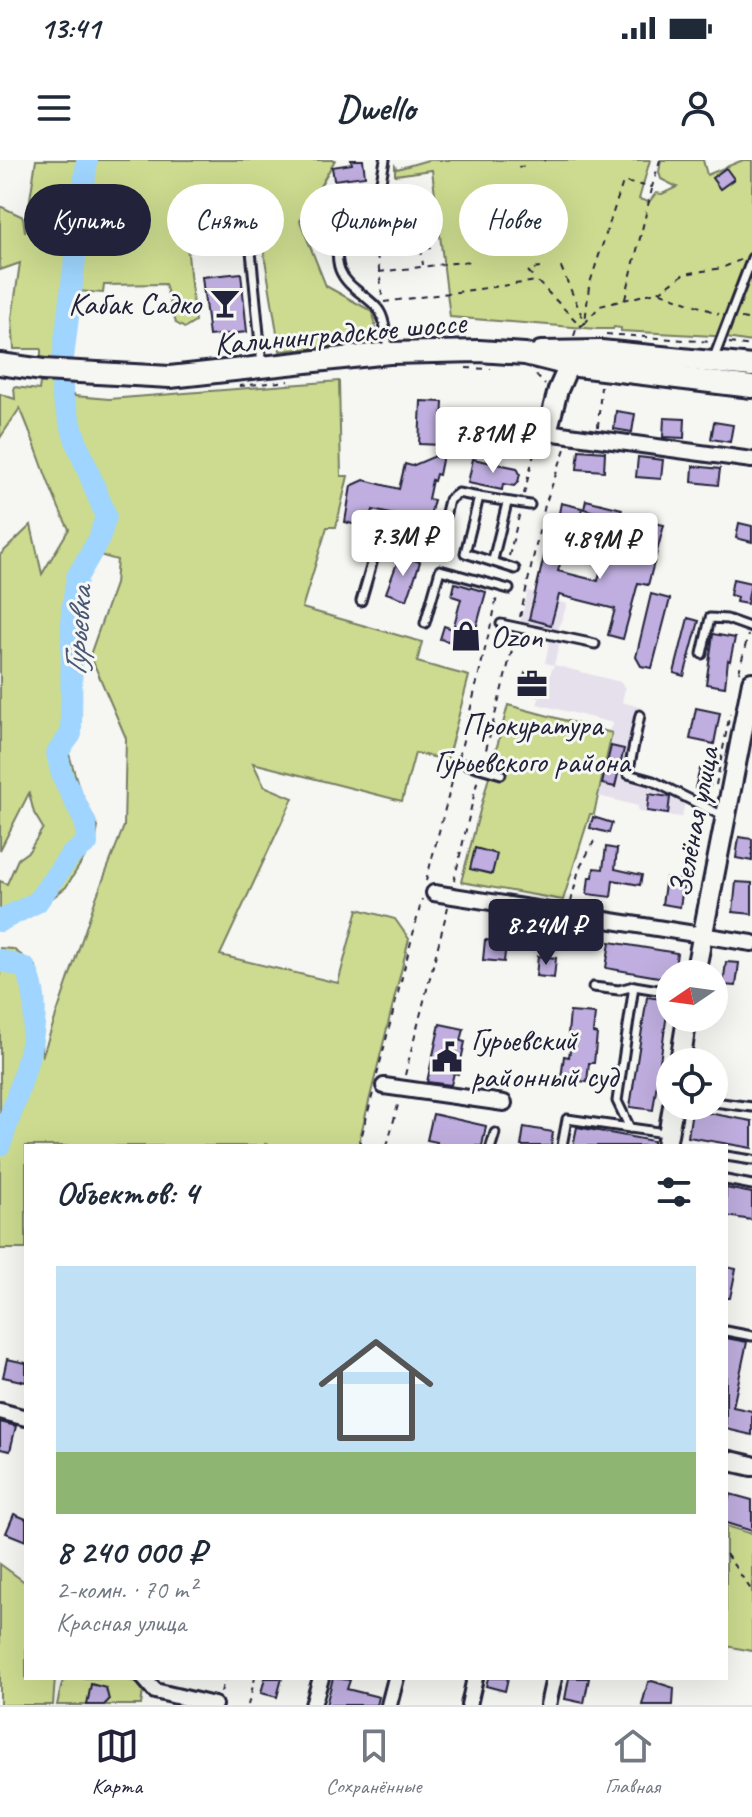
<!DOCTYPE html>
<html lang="ru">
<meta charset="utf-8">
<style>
body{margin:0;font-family:Caveat,sans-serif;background:#f2f2f3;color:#1f2937;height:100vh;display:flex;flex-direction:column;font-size:30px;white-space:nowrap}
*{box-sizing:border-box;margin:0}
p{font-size:26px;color:#747a83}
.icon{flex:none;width:44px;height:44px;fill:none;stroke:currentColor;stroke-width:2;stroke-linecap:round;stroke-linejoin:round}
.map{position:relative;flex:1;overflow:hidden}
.drawer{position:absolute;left:24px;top:984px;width:704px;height:536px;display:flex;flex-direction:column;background:#fff;border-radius:0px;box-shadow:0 8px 32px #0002}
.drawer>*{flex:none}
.guide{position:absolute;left:24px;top:24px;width:704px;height:72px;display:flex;gap:16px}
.needle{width:52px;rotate:257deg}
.tools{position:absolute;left:656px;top:800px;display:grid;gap:16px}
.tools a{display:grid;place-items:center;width:72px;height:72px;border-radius:50%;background:#fff;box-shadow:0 8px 32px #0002;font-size:40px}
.price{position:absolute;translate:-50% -68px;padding:0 18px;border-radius:8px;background:#fff;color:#222;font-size:26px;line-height:52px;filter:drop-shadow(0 2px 4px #0008)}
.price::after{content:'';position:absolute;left:50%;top:48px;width:24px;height:18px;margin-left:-12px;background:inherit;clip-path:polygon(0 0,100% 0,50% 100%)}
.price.on{background:#22223b;color:#fff}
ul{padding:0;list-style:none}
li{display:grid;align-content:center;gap:16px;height:424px;padding:0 32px}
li+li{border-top:2px solid #e0e1e3}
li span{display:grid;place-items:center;height:248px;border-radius:0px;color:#555}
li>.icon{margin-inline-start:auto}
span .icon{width:144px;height:144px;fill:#fffc;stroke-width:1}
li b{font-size:34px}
h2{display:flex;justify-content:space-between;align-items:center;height:96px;padding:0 32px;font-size:34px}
.tag{padding:0 28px;border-radius:36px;background:#fff;box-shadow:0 8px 32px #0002;font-size:28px;line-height:72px}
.tag.on{background:#22223b;color:#fff}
.status{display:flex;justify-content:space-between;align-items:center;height:56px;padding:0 40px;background:#fff;direction:ltr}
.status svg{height:22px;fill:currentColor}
header{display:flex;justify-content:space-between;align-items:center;height:104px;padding:0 32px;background:#fff;font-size:36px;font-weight:700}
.tab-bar{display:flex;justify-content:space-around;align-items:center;height:112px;border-top:2px solid #e0e1e3;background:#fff;font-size:22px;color:#747a83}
.tab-bar a{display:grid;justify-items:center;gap:4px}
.tab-bar .on{color:#22223b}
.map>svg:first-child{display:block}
</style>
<div class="status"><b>13:41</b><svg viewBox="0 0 49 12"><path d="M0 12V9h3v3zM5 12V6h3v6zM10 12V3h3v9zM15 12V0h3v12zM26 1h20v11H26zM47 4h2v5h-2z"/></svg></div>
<header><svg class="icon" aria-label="menu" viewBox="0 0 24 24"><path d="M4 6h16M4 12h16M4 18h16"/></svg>Dwello<svg class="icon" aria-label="person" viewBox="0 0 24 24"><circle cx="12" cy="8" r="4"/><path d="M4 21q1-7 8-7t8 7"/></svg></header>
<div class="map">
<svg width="752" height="1545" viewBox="0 0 752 1545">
<rect width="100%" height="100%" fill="#f6f6f2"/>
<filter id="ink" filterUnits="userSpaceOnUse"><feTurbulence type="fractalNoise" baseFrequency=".0125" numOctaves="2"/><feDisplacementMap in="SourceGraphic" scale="16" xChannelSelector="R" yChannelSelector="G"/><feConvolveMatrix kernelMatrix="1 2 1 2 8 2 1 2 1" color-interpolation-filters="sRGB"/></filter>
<g filter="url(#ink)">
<!-- built -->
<g fill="#e6e0ec">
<polygon points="528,431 556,438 557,441 567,444 558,470 520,464"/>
<polygon points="550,478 560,481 554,505 620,522 625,528 622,542 643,548 629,619 687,631 682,657 638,652 638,646 599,636 612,574 608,572 613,563 537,544 554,505 545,503"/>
</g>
<!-- green -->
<g fill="#ccdb8f" stroke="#777e65" stroke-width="2">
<path d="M36,0h299l-35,61 26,65 47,26 5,30 -98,9 -18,-110 -75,4 8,77 -10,6 -9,-5 -11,-39 -61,1 -1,8 -26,-2 -6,63 -2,5h-8l-2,25 10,1 6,11 34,3 230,-18 2,95h7l-12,51h-9l-25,81 120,34 -5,20 52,14 -22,84 -32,-7 -13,48 -149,-38 11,23 29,12 -73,157 118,28 20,-74 37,10 14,20 -51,207h-83l-10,-2 -1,2h-238v103h-26v-301l13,1 23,17 6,91 54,-159 28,-72 2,-88 -36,-83 25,-71 2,-24 -21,-6c-4,7 -11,14 -14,22 -16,48 15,128 -16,168l13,44 19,39 -2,12 -30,48 -20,16 -46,21v-43l7,3 11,-25 11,-8 14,-23 -9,-15 -5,-20 -29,57v-295l31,-30 11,49 27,-45c-21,-39 -31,-81 -49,-121l-20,30v-44l15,5 -1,-12 25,3 1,-7h7l2,-25 -8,-1v-8h-27l-2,-31 8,-55 -20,7v-64l23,11 2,15z"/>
<polygon points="428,0 650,0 639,39 649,42 656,33 662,34 677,27 661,19 659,12 661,0 703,0 707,15 743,0 752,0 752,182 714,176 621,171 621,168 614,167 613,169 597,169 450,157 432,10 395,15 395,6 397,9"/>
<polygon points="508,545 612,573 594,654 590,654 563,740 461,722"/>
<polygon points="726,1366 752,1374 752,1491 726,1486"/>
<polygon points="0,1404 26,1423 26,1518 55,1518 53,1545 0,1545"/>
<polygon points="68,1518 120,1518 144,1524 141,1545 57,1545 62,1523"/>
</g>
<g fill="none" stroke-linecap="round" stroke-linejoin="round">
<!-- river -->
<g stroke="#9fd5fe" stroke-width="22">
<polyline points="0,761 37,742 70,696 87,683 86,664 62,615 57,593 71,574 72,451 77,417 99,379 106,356 76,281 62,235 63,198 87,0"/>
<path d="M0,800l25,8c27,46 -9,129 -25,177"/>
</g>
</g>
<!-- building -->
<g fill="#bfaedf" stroke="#22223b" stroke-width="2">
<polygon points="351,0 363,0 365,16 334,20 332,7 352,4"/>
<polygon points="726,8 734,19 720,29 712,18"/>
<polygon points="427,57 430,88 356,96 353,68"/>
<polygon points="241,113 247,172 209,176 202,117"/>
<polygon points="421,241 443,242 441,285 419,284"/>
<polygon points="616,251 635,254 632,272 614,269"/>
<polygon points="664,258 685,259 684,278 663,277"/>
<polygon points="714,262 733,265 730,282 711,279"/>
<polygon points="579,290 605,292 604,311 577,309"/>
<polygon points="440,294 442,300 439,315 436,314 434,321 432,320 428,339 434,340 428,363 373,350 368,368 345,362 351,326 364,320 399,329 405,304 412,306"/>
<polygon points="638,297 663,300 661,319 636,317"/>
<polygon points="473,299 517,308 520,314 518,322 514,326 503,324 502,330 468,323"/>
<polygon points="693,306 720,309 718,325 692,322"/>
<polygon points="586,340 622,349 619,359 584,349"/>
<polygon points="561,343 582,348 578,367 582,369 580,379 555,373"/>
<polygon points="649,362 664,365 648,425 638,423 623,479 608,475 615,449 559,435 551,465 529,459 545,392 562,397 558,411 598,421 607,381 633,388 644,384"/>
<polygon points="739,363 752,366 752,382 736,378"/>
<polygon points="400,395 420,402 407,440 386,433"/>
<polygon points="733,419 751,423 747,444 736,442 737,437 730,435"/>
<polygon points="455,423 486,432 471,487 440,479 444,466 453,469 461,439 452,436"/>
<polygon points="651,434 670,439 652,508 641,506 636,497"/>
<polygon points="688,458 699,461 684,516 674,513"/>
<polygon points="713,474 735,478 730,501 728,500 725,527 706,524"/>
<polygon points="525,513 543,517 538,535 521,531"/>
<polygon points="696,548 720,553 714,584 690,579"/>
<polygon points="611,586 624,589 615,627 602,624"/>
<polygon points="700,609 710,611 710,627 705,630 695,628"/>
<polygon points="649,634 670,637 668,654 647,651"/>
<polygon points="593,657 612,663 609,673 590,668"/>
<polygon points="739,677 752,679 752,701 736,698"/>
<polygon points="606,687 617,689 615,709 642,715 640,725 613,720 611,737 587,734 589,717 593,717 594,708 603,709"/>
<polygon points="475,688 497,694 492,714 470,709"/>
<polygon points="666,718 684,721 680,747 662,744"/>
<polygon points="736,722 752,723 752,754 733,752"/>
<polygon points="485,780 506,782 504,802 483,800"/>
<polygon points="610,782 677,793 674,814 670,814 670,819 606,808"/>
<polygon points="538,796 556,798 554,818 536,816"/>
<polygon points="726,802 739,803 736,826 723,825"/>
<polygon points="647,837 669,840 653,950 630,947"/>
<polygon points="570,852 595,854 593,873 597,874 594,903 589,903 587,922 561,918 564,896 569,897 572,875 568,874"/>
<polygon points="440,864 464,869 461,881 465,882 458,914 454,913 451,925 427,922"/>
<polygon points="692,950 752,961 752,988 688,977"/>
<polygon points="433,954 486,966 482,986 436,986 437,982 427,980"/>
<polygon points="524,967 553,972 551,986 521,986"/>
<polygon points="577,967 653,981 653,986 573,986"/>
<polygon points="726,1028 752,1033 752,1060 726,1056"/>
<polygon points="726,1107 736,1109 730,1138 726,1138"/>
<polygon points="726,1178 747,1182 733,1247 752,1251 752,1275 726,1269"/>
<polygon points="7,1199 26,1203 26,1222 3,1217"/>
<polygon points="0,1262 16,1266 10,1291 0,1289"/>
<polygon points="730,1334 752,1340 752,1371 726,1363 726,1349"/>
<polygon points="14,1354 26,1359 26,1381 6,1373"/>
<polygon points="265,1518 282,1518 277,1537 261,1533"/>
<polygon points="333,1518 350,1520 347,1529 379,1537 377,1545 326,1545"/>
<polygon points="488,1518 508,1518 505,1531 486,1526"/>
<polygon points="569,1518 589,1518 584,1543 565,1539"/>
<polygon points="652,1521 674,1528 673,1545 642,1545 648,1522"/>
<polygon points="91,1524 106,1528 109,1540 104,1545 87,1545"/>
</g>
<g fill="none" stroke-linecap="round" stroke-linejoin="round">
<!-- lane casing -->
<g stroke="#22223b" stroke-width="13">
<g id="lane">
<polyline points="376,47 385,0"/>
<polyline points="251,91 262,205"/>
<path d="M388,191c-2,-13 -2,-32 -10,-42 -11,-14 -31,-21 -38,-39 -3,-7 -3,-17 -3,-25 -1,-43 49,-39 81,-43"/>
<polyline points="713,200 752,98"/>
<polyline points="493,400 507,343"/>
<polyline points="515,409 465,393 479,337 530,345"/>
<polyline points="361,441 382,369 423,379 441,373 449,340 458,333 479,337"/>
<polyline points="425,463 440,410 509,429"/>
<polyline points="501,464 595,484"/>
<polyline points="702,494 710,458 727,459 752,468"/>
<polyline points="640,555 628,614 653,621 723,656"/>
<polyline points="466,604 501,614"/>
<polyline points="593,827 619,830 634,826"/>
<polyline points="714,942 752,947"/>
<polyline points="630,968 617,941 634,826 670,832"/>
<polyline points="491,986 495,973"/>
<polyline points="562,986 567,959 665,973"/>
<polyline points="726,996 752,1000"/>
<polyline points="726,1020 752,1025"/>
<polyline points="726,1171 752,1176"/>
</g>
</g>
<!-- street casing -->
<g stroke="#22223b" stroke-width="20">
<g id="street">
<polyline points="547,272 752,300"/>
<polyline points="434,733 752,783"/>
<polyline points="384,926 504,943"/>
<polyline points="0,1251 26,1258"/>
<polyline points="144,1518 155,1531 214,1545"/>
<polyline points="313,1545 321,1518"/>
<polyline points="389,1545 396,1518"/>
<polyline points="469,1545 475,1518"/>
<polyline points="548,1545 554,1518"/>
</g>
</g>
<!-- secondary casing -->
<g stroke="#22223b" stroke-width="24">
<g id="secondary">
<polyline points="547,272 558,230 569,205"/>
<polyline points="695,814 752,522"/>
<polyline points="680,902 687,858"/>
<polyline points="666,986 673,946"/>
<polyline points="726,1300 752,1306"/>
</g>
</g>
<!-- primary casing -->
<g stroke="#22223b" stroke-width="26">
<g id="primary">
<polyline points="541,192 601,191 752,206"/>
<polyline points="0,204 43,210 170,217 389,193 479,191 525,194 569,205 752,227"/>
</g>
</g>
<!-- path -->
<g stroke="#22223b" stroke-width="2" stroke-dasharray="6 6" stroke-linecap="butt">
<polyline points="544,0 545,1"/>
<polyline points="518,7 528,6"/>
<polyline points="522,31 532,30"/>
<polyline points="526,57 536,55"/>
<polyline points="530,84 541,82"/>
<polyline points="421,89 423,105"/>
<polyline points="377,94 383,140"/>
<polyline points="561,107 585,163 600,146 660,131 684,114 722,108 740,100"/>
<polyline points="534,109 545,107"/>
<polyline points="528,111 536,120"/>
<polyline points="379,112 470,101"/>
<polyline points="661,132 719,154"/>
<polyline points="625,139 652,29"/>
<polyline points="384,142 537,121 581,166"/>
<polyline points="741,158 752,160"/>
<polyline points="606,174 711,182"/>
<polyline points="574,176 576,170 585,163 589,126 623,22 652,27 660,0"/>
<polyline points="729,183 752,186"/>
<polyline points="466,208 491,209"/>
<polyline points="536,215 545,225"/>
<polyline points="239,226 289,221"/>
<polyline points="598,267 601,226"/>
<polyline points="524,334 537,282"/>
<polyline points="509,396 520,352"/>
<polyline points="493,457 497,436"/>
<polyline points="520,457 545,345 566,286"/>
<polyline points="739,512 748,475"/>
<polyline points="459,597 491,464"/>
<polyline points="483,601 516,475"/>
<polyline points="716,625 730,553"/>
<polyline points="426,721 456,607"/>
<polyline points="454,721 478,618"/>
<polyline points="571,742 579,709 597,676"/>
<polyline points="377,915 422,739"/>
<polyline points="405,915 448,747"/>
<polyline points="662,936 667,910"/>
<polyline points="359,986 373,933"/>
<polyline points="387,986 399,941"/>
<polyline points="726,1334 730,1318"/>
<polyline points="726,1394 752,1431"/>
<polyline points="221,1532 225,1518"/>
<polyline points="248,1545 255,1518"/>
</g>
<!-- lane -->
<use href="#lane" stroke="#f6f6f2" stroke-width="7"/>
<!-- street -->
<use href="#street" stroke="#f6f6f2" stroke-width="14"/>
<!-- secondary -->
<use href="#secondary" stroke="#f6f6f2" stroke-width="18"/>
<!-- primary -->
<use href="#primary" stroke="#f6f6f2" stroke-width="20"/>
</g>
</g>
<!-- icons -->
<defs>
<g id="bar-bare" transform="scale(2.4)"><path d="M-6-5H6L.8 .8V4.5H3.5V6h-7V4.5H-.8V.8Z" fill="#22223b" stroke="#f6f6f2" stroke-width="2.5" paint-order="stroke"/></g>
<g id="shop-bare" transform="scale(2.4)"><path d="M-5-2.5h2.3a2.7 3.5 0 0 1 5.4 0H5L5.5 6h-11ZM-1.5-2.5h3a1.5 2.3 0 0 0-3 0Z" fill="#22223b" stroke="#f6f6f2" stroke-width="2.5" paint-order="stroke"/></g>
<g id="office-bare" transform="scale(2.4)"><path d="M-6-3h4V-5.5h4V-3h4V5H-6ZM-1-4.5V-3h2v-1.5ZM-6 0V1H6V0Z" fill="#22223b" stroke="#f6f6f2" stroke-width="2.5" paint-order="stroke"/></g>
<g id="civic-bare" transform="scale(2.4)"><path d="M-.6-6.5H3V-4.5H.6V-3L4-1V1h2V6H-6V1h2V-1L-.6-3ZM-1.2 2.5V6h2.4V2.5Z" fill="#22223b" stroke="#f6f6f2" stroke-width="2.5" paint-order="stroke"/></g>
</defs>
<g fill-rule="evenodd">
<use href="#bar-bare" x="225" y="143"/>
<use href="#shop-bare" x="466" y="476"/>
<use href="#office-bare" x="532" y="524"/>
<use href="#civic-bare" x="447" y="897"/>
</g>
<g text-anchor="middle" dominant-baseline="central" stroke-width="6" stroke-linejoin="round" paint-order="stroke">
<!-- poi labels -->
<g font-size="32" fill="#22223b" stroke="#f6f6f2" text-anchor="start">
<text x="201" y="143" text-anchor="end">Кабак Садко</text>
<text x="490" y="476">Ozon</text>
<text x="532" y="564" text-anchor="middle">Прокуратура<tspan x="532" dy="37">Гурьевского района</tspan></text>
<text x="471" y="879">Гурьевский<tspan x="471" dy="37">районный суд</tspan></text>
</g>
<!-- street labels -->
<g font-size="32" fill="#22223b" stroke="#f6f6f2">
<text transform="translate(340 173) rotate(-5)">Калининградское шоссе</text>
<text transform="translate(694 662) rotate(-79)">Зелёная улица</text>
</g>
<!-- water labels -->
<g font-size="34" font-style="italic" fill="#485876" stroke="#f6f6f2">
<text transform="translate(77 471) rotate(-86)">Гурьевка</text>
</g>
</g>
</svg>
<div class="tools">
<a><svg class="needle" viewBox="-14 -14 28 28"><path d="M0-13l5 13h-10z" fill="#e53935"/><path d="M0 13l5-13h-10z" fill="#747a83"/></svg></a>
<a><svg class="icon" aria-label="locate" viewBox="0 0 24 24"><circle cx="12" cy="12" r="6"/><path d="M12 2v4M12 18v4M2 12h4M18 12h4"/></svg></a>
</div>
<b class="price" style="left:493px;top:315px">7.81M ₽</b>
<b class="price" style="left:403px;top:418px">7.3M ₽</b>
<b class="price" style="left:600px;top:421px">4.89M ₽</b>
<b class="price on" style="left:546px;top:807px">8.24M ₽</b>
<div class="guide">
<a class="tag on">Купить</a>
<a class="tag">Снять</a>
<a class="tag">Фильтры</a>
<a class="tag">Новое</a>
</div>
<section class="drawer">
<h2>Объектов: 4<svg class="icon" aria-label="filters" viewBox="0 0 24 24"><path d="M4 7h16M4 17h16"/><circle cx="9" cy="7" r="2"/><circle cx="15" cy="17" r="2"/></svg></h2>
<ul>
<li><span style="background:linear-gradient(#bfe0f5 75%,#8fb573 0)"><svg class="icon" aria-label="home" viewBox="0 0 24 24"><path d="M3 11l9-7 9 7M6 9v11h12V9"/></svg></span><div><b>8 240 000 ₽</b><p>2-комн. · 70 m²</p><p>Красная улица</p></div></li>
</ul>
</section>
</div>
<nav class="tab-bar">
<a class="on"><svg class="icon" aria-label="map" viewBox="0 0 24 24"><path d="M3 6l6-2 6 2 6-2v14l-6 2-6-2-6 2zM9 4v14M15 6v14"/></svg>Карта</a>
<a><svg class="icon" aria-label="saved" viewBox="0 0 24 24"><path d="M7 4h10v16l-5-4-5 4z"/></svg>Сохранённые</a>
<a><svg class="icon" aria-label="home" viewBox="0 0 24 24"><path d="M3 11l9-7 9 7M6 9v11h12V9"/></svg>Главная</a>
</nav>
